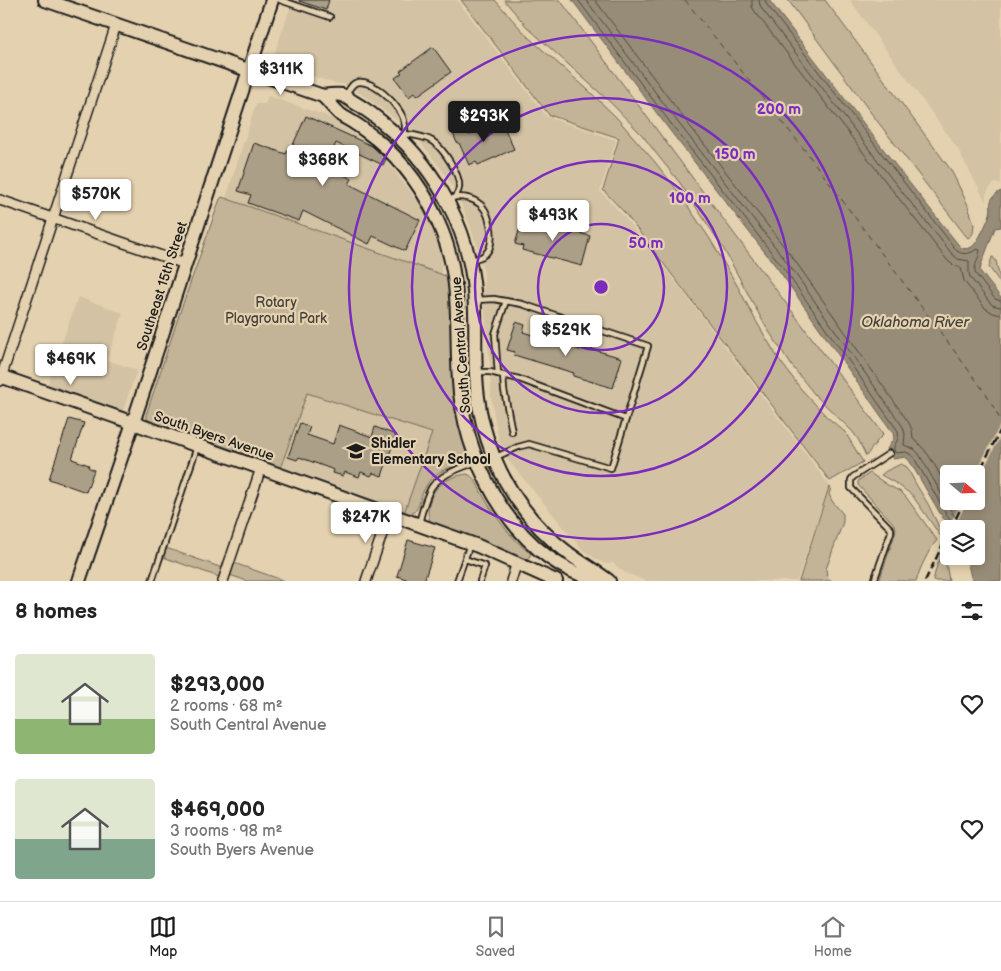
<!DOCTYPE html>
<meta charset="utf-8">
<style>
body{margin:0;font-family:"Balsamiq Sans",sans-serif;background:#f2f2f2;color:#222;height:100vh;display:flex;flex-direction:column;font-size:19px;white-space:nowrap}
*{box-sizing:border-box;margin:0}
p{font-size:16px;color:#767676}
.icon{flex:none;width:28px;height:28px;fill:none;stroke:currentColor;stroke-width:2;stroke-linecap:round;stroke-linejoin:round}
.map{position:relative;height:581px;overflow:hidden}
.details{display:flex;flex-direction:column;background:#fff;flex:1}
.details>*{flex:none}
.needle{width:32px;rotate:109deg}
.controls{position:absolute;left:940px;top:465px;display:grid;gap:10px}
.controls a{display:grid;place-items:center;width:45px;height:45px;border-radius:5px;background:#fff;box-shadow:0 2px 8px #0003;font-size:25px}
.price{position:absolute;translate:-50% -42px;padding:0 11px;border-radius:5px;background:#fff;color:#222;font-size:16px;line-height:32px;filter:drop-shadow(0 1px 2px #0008)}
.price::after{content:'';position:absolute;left:50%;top:30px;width:15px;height:11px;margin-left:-8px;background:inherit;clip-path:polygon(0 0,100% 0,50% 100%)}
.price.current{background:#1c1c1c;color:#fff}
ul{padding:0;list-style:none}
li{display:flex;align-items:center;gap:15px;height:125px;padding:0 15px}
li span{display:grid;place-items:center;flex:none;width:140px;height:100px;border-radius:5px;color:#555}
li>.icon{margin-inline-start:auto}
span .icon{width:60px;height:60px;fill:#fffc;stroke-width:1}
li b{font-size:21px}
h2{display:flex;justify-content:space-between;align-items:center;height:60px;padding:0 15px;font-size:21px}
.dock{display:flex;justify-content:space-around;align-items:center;height:70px;border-top:1px solid #e0e0e0;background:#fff;font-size:14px;color:#767676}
.dock a{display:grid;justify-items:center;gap:2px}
.dock .current{color:#1c1c1c}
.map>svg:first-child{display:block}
</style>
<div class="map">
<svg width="1001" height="581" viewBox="0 0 1001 581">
<rect width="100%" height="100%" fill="#e4d1af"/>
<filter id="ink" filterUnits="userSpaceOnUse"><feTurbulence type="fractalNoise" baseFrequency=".02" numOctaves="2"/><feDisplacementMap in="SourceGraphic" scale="10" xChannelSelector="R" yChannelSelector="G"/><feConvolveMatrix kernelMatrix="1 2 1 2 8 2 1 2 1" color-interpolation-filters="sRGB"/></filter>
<g filter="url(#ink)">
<!-- built -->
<g fill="#d3c2a3">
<polygon points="293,0 457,0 547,117 616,140 600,191 622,214 678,285 829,485 797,581 646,581 624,572 613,563 607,564 601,562 584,551 576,542 508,460 499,441 491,398 490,365 483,293 484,274 477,245 463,208 453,188 443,171 416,137 402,124 363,95 344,84 333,83 296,70 273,58"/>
<polygon points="850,0 1001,0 1001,184 995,183 991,186 986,194 986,202 958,149"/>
<polygon points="268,96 324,115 332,119 372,147 385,159 420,204 429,222 442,254 441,274 226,198 256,104 265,104"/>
<polygon points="78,297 123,313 107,360 137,370 122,413 47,386"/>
<polygon points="307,393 432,433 404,513 280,469"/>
</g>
<!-- green -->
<g fill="#c3b397" stroke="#70685a">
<polygon points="461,0 495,0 527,36 587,89 616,117 655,162 677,190 710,239 738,287 756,321 778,358 801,389 827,417 845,432 863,462 830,481 624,212 603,190 619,138 549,115"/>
<polygon points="504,0 560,0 882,432 883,435 878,440 866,456 858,439 852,431 815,395 792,366 766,327 722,246 680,183 655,152 643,136 611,103 527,27"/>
<polygon points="788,0 825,0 951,170 967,203 974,224 973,233 971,236 968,238 966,236 871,113"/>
<path d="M222,197l227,80 3,38 2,79 4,29 9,29v7c-10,9 -26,9 -35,19 -4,4 -7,10 -9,14 -4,9 -4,25 -19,21l28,-80 -125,-40 -27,76 -128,-46 -4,-3 -2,-5 34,-103 40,-113z"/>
<polygon points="992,257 993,257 996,261 1001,284 989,267"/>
<polygon points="901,464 907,467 917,486 928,504 940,529 943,531 942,538 912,495 897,484 881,475 886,471"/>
<path d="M870,473l16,11 15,8 5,5 31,43c-10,13 -16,26 -21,41h-37l15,-44 2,-8 -3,-6 -35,-38v-3l1,-2z"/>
<path d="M467,474c7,2 11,11 14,18 13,23 29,46 50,62l-5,8 -95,-40c-7,-10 0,-30 9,-37 7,-6 18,-10 27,-11z"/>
<polygon points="829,487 831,488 829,494 832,501 843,514 843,522 826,569 827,576 832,581 799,581"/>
<polygon points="166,548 231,571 234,563 285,581 247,581 221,572 219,577 163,557"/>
<polygon points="943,551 946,562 949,581 933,581 937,565"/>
</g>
<!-- water -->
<path fill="#978c77" stroke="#665f53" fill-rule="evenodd" d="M572,0h197l131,171 61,77c5,1 8,1 12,-2 5,-4 15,-25 17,-32 2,-5 -1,-10 2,-15 2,-4 5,-6 9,-8v36l-6,1 -14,37 -1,6 21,27v283h-29l-6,-25h10v-27h-26l-6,-9 -35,-60 -4,-3 -12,2 -6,-10 7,-11 -1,-5 -115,-164 -107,-137zM949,474h27v27h-27z"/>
<!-- pier -->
<g fill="#e4d1af">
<polygon points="1001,423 1001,435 976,484 975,474"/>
<polygon points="962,501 967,501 954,529 949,529 949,531 947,529"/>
</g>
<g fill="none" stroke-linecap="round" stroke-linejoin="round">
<!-- shore -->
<g stroke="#4d4940" stroke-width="1">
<path d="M578,0l97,129 107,137 116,165c3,12 -9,14 -2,22l10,-1 7,4 35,61 5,8 1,4"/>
<polyline points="586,0 680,125 787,262 903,427 905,434 904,445 914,449 919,454 953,514 959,522 960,529"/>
<path d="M595,0l91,121 107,137 116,165 3,7 1,9c16,11 26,35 36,52"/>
<polyline points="752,0 752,7 756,13 886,182 947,260 953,265 961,268 964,281 985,308 993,313 1001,315"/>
<polyline points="759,0 760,5 762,9 891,178 953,255 958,259 969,261 969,272 970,277 991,304 995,306 1001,307"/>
<path d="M765,0l2,5 190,246c7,5 14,2 20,-2l3,1c-1,8 -6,15 -5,23l20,26 6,2"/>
</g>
<!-- ferry -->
<polyline stroke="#47433c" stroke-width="1" stroke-dasharray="6 5" stroke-linecap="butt" points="685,0 807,153 987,395 1001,421"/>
</g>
<!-- building -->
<g fill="#ac9f87" stroke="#1c1c1c">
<polygon points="299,0 329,0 326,10 299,1"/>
<polygon points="433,47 451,72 417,96 415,92 409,97 395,78 402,73 400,71"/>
<polygon points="306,116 372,146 386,159 383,165 336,143 326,166 352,179 349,184 420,220 405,251 373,236 369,244 303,211 299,221 248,203 251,195 238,191 254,143 286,154 290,146 292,147"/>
<polygon points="501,121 514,149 478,165 476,162 469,165 459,143 457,143 452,131 465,125 469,135"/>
<polygon points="529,219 590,236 582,266 522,250 523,246 515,244 522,221 529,222"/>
<polygon points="516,322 525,325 523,332 580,350 581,346 622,358 613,388 573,376 574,373 514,355 515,352 507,350"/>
<polygon points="69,419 84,423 72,459 89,465 88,467 94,470 86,492 49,479"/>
<polygon points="300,423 310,427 307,435 333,444 339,425 372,437 375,427 396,435 382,476 373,473 371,476 361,472 359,477 345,472 343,476 333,473 334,470 299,457 297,460 288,457"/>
<polygon points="408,540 435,548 424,581 412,581 397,576"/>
</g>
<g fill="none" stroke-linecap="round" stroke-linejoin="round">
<!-- lane casing -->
<g stroke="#1c1c1c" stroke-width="8">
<g id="lane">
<polyline points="280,0 330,17"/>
<path d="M346,96c2,-5 4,-10 9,-13 15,-7 46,23 49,38 2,6 1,13 -2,19"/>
<path d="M405,134c8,1 19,2 27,7 11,7 29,34 27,47 -1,6 -5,10 -9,13"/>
<path d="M455,197c10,0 18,1 26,8 10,9 16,41 3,50 -3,3 -10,4 -14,5"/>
<polyline points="476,300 494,299 522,304 648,346 611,468 529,444 518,447 496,457"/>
<polyline points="478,372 490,372 519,379 626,419"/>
<polyline points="498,374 495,334 506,301"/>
<polyline points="503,375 504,390 512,432"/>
<path d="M419,523c3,-11 6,-24 12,-35 9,-14 30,-20 45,-26"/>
<polyline points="465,559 485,566 480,581"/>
<polyline points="152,581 197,447"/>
<polyline points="457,581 470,544"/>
<polyline points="874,581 891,532 891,529 851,488 851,480 853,477 890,453"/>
</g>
</g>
<!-- street casing -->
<g stroke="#1c1c1c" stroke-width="12">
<g id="street">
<polyline points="0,200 185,264"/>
<polyline points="0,381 116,25"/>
<polyline points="223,581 261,468"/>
<polyline points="366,581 389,514"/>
<polyline points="511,581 517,562"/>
</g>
</g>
<!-- secondary casing -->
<g stroke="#1c1c1c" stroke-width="16">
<g id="secondary">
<path d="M45,0l278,96c6,-1 13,-2 19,-1 3,1 7,4 10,6 14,8 27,18 39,29 46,40 78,100 83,161 3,35 -1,71 4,106 2,20 8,40 15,58 16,39 42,73 75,98 13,10 28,18 41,28"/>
<path d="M323,96c6,6 11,13 18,19 4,3 9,5 13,8 7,4 14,10 21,15 29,24 52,56 66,91 23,55 13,107 19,164 9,78 58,168 140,188"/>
<polyline points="0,376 261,468 478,546 556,581"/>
<polyline points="79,581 133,423 272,0"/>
</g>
</g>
<!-- lane -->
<use href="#lane" stroke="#e4d1af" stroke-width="4.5"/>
<!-- street -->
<use href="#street" stroke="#e4d1af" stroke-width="9"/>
<!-- secondary -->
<use href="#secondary" stroke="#e4d1af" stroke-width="12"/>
<!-- rail -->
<g stroke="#1c1c1c" stroke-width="2.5" stroke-dasharray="8 4" stroke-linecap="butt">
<polyline points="976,478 1001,429"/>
<polyline points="951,529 964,501"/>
<polyline points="925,581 949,532"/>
</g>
</g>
</g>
<!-- distance rings -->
<g fill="none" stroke="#7b2cbf" stroke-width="2.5">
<circle cx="601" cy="287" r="63"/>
<circle cx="601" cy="287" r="126"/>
<circle cx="601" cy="287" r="189"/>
<circle cx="601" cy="287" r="252"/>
</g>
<!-- icons -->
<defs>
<g id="school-bare" transform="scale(1.5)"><path d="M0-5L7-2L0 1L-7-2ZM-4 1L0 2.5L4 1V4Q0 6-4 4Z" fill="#1c1c1c" stroke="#e4d1af" stroke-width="2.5" paint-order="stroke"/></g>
</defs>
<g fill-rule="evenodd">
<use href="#school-bare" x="356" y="451"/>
</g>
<g text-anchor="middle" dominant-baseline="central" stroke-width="4.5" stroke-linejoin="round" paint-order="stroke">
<!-- street labels -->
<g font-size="14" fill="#1c1c1c" stroke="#e4d1af">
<text transform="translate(162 286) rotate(-72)">Southeast 15th Street</text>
<text transform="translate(461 345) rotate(-94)">South Central Avenue</text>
<text transform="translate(214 436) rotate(19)">South Byers Avenue</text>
</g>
<!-- park labels -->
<g font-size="14" fill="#46423b" stroke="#e4d1af">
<text x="276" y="302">Rotary<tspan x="276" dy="16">Playground Park</tspan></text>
</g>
<!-- poi labels -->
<g font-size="14" font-weight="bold" fill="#1c1c1c" stroke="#e4d1af" text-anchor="start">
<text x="371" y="443">Shidler<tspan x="371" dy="16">Elementary School</tspan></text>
</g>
<!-- water labels -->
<g font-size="15" font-style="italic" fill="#47433c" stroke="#e4d1af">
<text x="915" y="322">Oklahoma River</text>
</g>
</g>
<circle cx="601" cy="287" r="8" fill="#7b2cbf" stroke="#e4d1af" stroke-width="2.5"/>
<g font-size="15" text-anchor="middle" font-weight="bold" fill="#7b2cbf" stroke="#e4d1af" stroke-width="4.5" stroke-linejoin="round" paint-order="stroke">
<text x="779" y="114">200 m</text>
<text x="735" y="159">150 m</text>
<text x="690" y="203">100 m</text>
<text x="646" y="248">50 m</text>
</g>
</svg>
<div class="controls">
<a><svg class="needle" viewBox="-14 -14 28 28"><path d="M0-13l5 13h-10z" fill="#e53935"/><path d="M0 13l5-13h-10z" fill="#767676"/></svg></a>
<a><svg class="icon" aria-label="layers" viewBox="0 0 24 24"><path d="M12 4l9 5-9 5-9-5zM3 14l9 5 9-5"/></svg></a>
</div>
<b class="price" style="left:281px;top:96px">$311K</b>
<b class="price current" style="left:484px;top:143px">$293K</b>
<b class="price" style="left:323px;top:187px">$368K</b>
<b class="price" style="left:96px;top:221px">$570K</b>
<b class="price" style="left:553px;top:242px">$493K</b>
<b class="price" style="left:566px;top:357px">$529K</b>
<b class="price" style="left:71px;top:386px">$469K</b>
<b class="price" style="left:366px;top:544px">$247K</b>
</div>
<section class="details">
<h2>8 homes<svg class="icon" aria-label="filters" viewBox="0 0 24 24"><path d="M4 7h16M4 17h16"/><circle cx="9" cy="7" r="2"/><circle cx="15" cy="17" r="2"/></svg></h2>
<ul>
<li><span style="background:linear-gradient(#dfe7d0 65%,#8fb573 0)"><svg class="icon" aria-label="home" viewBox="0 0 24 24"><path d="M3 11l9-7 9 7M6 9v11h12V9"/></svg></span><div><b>$293,000</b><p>2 rooms · 68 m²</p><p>South Central Avenue</p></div><svg class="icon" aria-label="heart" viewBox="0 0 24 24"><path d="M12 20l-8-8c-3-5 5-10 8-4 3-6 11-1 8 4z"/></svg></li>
<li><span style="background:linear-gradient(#dfe7d0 60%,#7fa58c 0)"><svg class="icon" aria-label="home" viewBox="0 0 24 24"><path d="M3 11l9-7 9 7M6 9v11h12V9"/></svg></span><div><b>$469,000</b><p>3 rooms · 98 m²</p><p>South Byers Avenue</p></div><svg class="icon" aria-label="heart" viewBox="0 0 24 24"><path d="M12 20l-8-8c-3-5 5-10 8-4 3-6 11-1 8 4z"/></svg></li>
</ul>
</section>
<nav class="dock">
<a class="current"><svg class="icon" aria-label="map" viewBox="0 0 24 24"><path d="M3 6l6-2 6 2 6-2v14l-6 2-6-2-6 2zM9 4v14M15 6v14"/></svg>Map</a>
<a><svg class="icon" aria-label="saved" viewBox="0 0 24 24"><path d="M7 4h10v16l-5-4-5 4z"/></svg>Saved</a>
<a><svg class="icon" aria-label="home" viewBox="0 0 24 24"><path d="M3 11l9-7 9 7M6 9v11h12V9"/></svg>Home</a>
</nav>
